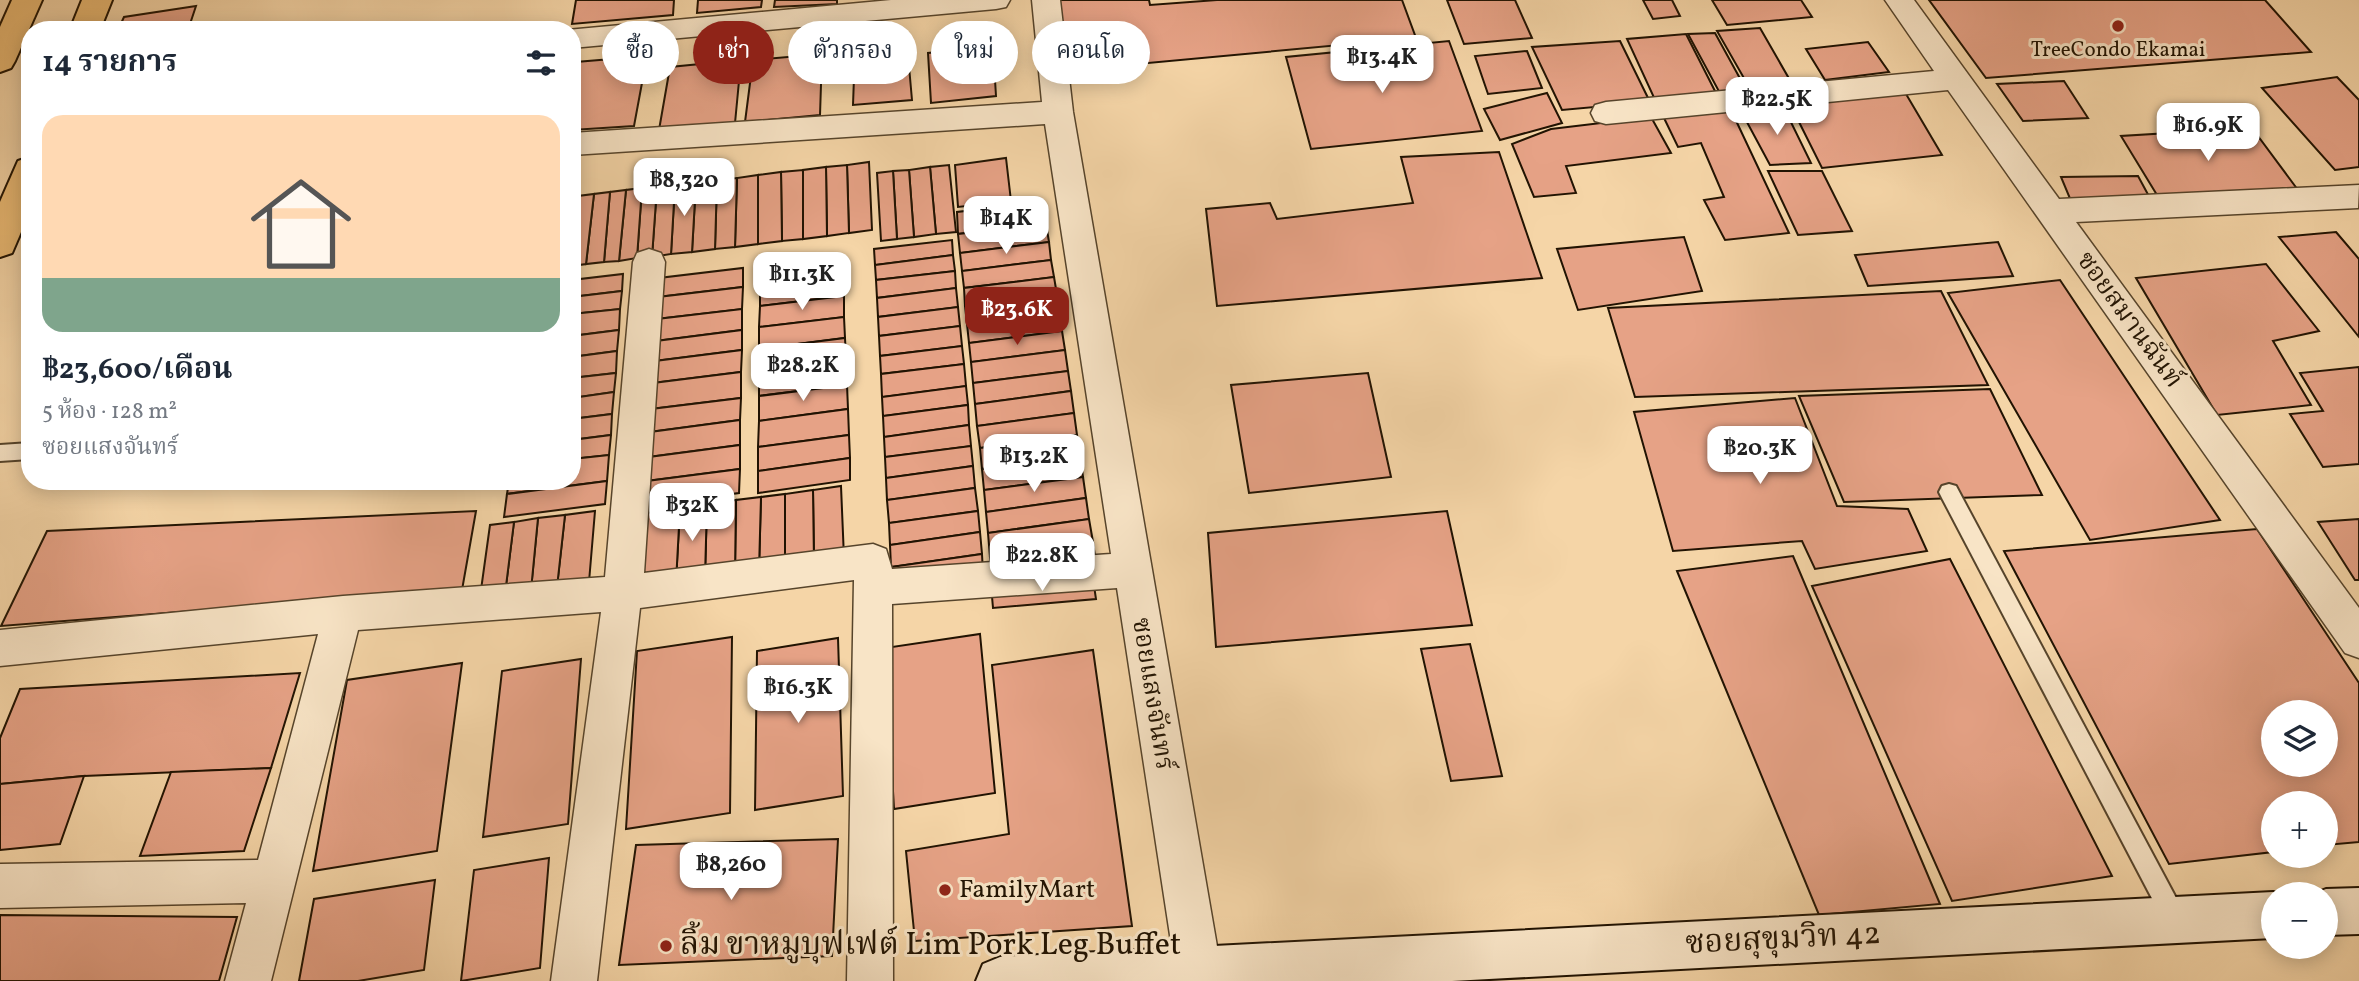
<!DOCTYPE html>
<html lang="th">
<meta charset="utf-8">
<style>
body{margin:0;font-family:Vollkorn,"Noto Serif Thai",serif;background:#f2f2f3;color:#1f2937;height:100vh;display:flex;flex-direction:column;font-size:26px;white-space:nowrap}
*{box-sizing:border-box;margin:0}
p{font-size:23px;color:#747a83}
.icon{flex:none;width:38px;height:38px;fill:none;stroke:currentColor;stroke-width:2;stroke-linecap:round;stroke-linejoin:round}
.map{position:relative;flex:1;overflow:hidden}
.details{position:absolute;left:21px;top:21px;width:560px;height:469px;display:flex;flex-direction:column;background:#fff;border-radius:28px;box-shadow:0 4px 18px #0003}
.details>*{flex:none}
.banner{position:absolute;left:602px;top:21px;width:665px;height:63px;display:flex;gap:14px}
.buttons{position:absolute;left:2261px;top:700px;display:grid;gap:14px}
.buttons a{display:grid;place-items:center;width:77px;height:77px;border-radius:50%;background:#fff;box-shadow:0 4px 18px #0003;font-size:35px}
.price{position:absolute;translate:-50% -60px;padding:0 16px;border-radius:14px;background:#fff;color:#222;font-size:23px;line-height:46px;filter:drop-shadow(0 2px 4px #0008)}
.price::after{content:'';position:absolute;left:50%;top:42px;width:21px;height:16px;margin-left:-10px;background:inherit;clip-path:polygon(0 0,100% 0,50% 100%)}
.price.selected{background:#8f2418;color:#fff}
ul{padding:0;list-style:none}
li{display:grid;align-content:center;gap:14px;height:371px;padding:0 21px}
li span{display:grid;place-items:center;height:217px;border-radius:21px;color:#555}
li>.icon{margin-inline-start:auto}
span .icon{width:126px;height:126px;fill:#fffc;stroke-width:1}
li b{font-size:30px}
h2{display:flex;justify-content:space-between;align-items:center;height:84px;padding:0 21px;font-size:30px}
.pill{padding:0 24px;border-radius:32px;background:#fff;box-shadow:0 4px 18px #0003;font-size:24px;line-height:63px}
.pill.selected{background:#8f2418;color:#fff}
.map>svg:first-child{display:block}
</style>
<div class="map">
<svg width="2359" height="981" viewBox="0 0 2359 981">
<rect width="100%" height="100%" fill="#f5d5a7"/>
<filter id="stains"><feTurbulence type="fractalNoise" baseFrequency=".00286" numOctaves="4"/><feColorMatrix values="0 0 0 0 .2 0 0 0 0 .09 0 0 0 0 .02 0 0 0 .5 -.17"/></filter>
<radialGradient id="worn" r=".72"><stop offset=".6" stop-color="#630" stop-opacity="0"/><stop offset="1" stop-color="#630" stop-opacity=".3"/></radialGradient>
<!-- building -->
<g fill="#e6a286" stroke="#211302" stroke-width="2" fill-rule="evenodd">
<polygon points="576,0 674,0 673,15 572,24"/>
<polygon points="698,0 762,0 761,7 697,13"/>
<polygon points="775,0 837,0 837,4 774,7"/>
<polygon points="1054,0 1149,0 1150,5 1217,0 1402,0 1416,38 1062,71"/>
<polygon points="1447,0 1515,0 1532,38 1464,44"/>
<polygon points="1643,0 1672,0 1680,16 1653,19"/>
<polygon points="1712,0 1801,0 1812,17 1727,25"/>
<polygon points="1929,0 2265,0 2311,52 1986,78"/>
<polygon points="196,6 188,30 118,30 124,17"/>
<polygon points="285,23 283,30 234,30"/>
<polygon points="1760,28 1795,89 1753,94 1717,31"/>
<polygon points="1715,33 1748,93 1722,97 1688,34"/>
<polygon points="1686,34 1717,95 1656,102 1627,39"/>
<polygon points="1449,41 1482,131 1311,149 1286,57"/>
<polygon points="1620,41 1650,102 1562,110 1532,47"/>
<polygon points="1868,42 1889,72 1825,80 1806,49"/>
<polygon points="907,44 912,100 853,105 855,50"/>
<polygon points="993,47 996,96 931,103 928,53"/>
<polygon points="1527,51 1542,88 1488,94 1475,56"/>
<polygon points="822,54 820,115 745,122 753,60"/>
<polygon points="647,56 634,126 572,130 572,81 576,62"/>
<polygon points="741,60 735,123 659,130 670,67"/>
<polygon points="2337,77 2359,100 2359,167 2335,170 2262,88"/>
<polygon points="2064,81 2088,118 2023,121 1997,84"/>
<polygon points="1547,93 1562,123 1500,140 1484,109"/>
<polygon points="1906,94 1942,155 1822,168 1790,104"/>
<polygon points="1731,110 1789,233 1725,240 1704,200 1724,197 1701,143 1678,147 1664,118"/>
<polygon points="1785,110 1811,163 1770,165 1741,111"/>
<polygon points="1651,117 1671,153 1566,166 1576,193 1534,197 1512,144 1551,129"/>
<polygon points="2252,128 2298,190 2157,195 2121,136"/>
<polygon points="1499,152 1542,278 1217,306 1206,209 1270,203 1277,219 1413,203 1401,157"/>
<polygon points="1006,158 1011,201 958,207 955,165"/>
<polygon points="869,162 872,230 849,233 847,165"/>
<polygon points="847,165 849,233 827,236 826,167"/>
<polygon points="949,165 956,232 936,234 930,167"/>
<polygon points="826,167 827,236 803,239 803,170"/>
<polygon points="930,167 936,234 914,237 909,170"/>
<polygon points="803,170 803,239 782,241 781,172"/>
<polygon points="909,170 914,237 897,239 893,171"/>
<polygon points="893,171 897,239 881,241 877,173"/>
<polygon points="1768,171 1822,171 1852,231 1798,235"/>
<polygon points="781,172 782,241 758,244 758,175"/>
<polygon points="758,175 758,244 735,247 737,178"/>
<polygon points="2138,176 2151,200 2071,201 2061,177"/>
<polygon points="737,178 735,247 715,249 717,180"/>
<polygon points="717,180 715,249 692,252 696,182"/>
<polygon points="696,182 692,252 671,254 675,185"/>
<polygon points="675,185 671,254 652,257 657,187"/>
<polygon points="657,187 652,257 637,258 642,188"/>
<polygon points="642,188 637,258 619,261 626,190"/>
<polygon points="626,190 619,261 604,262 610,192"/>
<polygon points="610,192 604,262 586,264 594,194"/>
<polygon points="594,194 586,264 572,266 578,196"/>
<polygon points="572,196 578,196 572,254"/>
<polygon points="1043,202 1046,224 958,234 957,212"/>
<polygon points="1046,224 1049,242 960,253 958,234"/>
<polygon points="2336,232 2359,259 2359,337 2279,237"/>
<polygon points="1684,237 1702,291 1578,310 1557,249"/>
<polygon points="952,240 953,255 875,265 874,249"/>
<polygon points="1049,242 1051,260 962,271 960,253"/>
<polygon points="1998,242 2013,276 1868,286 1855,255"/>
<polygon points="953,255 955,271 876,280 875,265"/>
<polygon points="842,257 843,274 760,284 760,266"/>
<polygon points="1051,260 1054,277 964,288 962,271"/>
<polygon points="2266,264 2319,331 2273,341 2311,405 2217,415 2136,278"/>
<polygon points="743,268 743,287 658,297 659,278"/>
<polygon points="955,271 956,288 877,298 876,280"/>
<polygon points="623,274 622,291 572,297 572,280"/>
<polygon points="843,274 844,296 760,306 760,284"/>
<polygon points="1054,277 1057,295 965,306 964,288"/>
<polygon points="2060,280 2220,520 2090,540 1948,293"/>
<polygon points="743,287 742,309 657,319 658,297"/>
<polygon points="956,288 958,307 878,317 877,298"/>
<polygon points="622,291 620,309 572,314 572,297"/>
<polygon points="1941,291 1988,385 1635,397 1608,308"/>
<polygon points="1057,295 1059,313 967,324 965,306"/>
<polygon points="844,296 844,317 759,327 760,306"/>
<polygon points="958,307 960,326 879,336 878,317"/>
<polygon points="620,309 619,330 572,336 572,314"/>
<polygon points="742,309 742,330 656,341 657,319"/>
<polygon points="1059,313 1062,331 969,343 967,324"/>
<polygon points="844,317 845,338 759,349 759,327"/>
<polygon points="960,326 962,346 880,356 879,336"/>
<polygon points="619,330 617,351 572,357 572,336"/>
<polygon points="742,330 742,350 655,361 656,341"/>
<polygon points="1062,331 1065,350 971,362 969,343"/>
<polygon points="845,338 846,359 759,370 759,349"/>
<polygon points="962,346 964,364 881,374 880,356"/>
<polygon points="742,350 741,372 653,383 655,361"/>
<polygon points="1065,350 1068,371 973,383 971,362"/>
<polygon points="617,351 616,373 572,378 572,357"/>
<polygon points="846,359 847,385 759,396 759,370"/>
<polygon points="964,364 966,386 882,397 881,374"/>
<polygon points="2359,367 2359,464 2323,467 2290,414 2323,411 2300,373"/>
<polygon points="1068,371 1071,391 975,404 973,383"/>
<polygon points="741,372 741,398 651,409 653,383"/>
<polygon points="616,373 614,392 572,398 572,378"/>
<polygon points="1368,373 1391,477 1249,493 1231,385"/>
<polygon points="847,385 848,409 759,421 759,396"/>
<polygon points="966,386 968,405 883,416 882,397"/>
<polygon points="1990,389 2042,495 1844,502 1799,396"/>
<polygon points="1071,391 1074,413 977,426 975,404"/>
<polygon points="614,392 612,414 572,419 572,398"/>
<polygon points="741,398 740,420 650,432 651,409"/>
<polygon points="1795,398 1837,506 1908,509 1927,551 1815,569 1802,541 1673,551 1634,412"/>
<polygon points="968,405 969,425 884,437 883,416"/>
<polygon points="848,409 849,435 758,447 759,421"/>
<polygon points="1074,413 1077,435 980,448 977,426"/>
<polygon points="612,414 611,435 572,440 572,419"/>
<polygon points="740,420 740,445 649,457 650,432"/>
<polygon points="969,425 971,446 885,457 884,437"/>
<polygon points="611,435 609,455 572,459 572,440"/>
<polygon points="849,435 850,458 758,471 758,447"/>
<polygon points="1077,435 1080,456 982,469 980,448"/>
<polygon points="740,445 740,469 647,481 649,457"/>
<polygon points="971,446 973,466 886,478 885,457"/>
<polygon points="609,455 607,481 507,494 509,481 572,481 572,459"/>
<polygon points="1080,456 1083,477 984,490 982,469"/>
<polygon points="850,458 850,480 758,493 758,471"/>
<polygon points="973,466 975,488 887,500 886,478"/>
<polygon points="740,469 739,493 646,505 647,481"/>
<polygon points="1083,477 1086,498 986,512 984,490"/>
<polygon points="607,481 605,504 504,517 507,494"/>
<polygon points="841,486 844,558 814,562 813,490"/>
<polygon points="975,488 978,511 889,523 887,500"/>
<polygon points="813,490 814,562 785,566 785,494"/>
<polygon points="785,494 785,566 759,570 761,497"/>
<polygon points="761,497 759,570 735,573 736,500"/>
<polygon points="1086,498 1089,519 988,533 986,512"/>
<polygon points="736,500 735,573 705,577 707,504"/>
<polygon points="707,504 705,577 676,582 680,508"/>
<polygon points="680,508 676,582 642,587 646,513"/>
<polygon points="476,511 462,590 1,626 47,531"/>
<polygon points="595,511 589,582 557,587 565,515"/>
<polygon points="978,511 980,532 890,545 889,523"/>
<polygon points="1447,511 1472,625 1216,647 1208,533"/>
<polygon points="565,515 557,587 531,590 538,518"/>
<polygon points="538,518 531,590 505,594 514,522"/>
<polygon points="1089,519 1093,542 990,557 988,533"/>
<polygon points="2359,519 2359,580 2355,580 2318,522"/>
<polygon points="514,522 505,594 480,597 490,525"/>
<path d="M2257,529l102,154v159l-33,3v-42h-53v49l-104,12 -165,-313zM2273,712h53v53h-53z"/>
<polygon points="980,532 982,554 891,567 890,545"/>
<polygon points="1093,542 1096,564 992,579 990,557"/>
<polygon points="982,554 983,573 892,586 891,567"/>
<polygon points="1793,556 1940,904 1819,915 1677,571"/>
<polygon points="1950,559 2112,876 1952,901 1812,586"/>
<polygon points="1093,579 1096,599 993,608 991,585"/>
<polygon points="980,634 995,793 894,809 885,648"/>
<polygon points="732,637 730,813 626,829 637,651"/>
<polygon points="838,638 843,796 755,810 757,651"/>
<polygon points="1470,644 1502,776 1451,781 1421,649"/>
<polygon points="1093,650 1132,926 915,941 906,851 1009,834 992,665"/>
<polygon points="581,659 568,824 483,837 502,671"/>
<polygon points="462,663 437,851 313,871 347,680"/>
<polygon points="300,673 271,768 84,776 0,784 0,738 20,689"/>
<polygon points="271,768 244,851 140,856 171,772"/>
<polygon points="84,776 60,844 0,850 0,784"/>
<polygon points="838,839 832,956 619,965 636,845"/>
<polygon points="549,858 540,968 461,981 474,870"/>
<polygon points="435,880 424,970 358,981 299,981 314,899"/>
<polygon points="0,915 237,917 219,981 0,981"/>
</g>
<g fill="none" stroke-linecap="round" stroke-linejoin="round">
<!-- lane casing -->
<g stroke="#56442b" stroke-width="4">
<g id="lane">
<polygon points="30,443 30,459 0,461 0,445"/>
<polygon points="1949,484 1956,486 2183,911 2187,919 2183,927 2175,931 2167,927 1942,498 1939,492 1942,486"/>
</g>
</g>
<!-- street casing -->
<g stroke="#56442b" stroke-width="3">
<g id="street">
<polygon points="891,0 1010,0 1006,7 996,9 572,48 572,30 567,30"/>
<polygon points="1032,0 1060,0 1073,112 1223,981 1177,981 1117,588 892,604 893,981 847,981 854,580 640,608 597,981 551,981 601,612 358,630 271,981 225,981 246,903 0,908 0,864 258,860 318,634 0,666 0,630 343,596 605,577 633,262 637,253 649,249 661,253 665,262 644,573 873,544 886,549 892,569 1111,554 1045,124 572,155 572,133 1042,102"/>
<polygon points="1885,0 1914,0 2059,199 2359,185 2358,208 2076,222 2359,608 2359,658 2345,653 1948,90 1606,124 1595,121 1591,113 1595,105 1606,102 1934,71"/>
</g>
</g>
<!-- secondary casing -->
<g stroke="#211302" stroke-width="4">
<g id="secondary">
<polygon points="2359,888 2359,934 2326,935 2326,894 2313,894 2326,889"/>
<polygon points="2273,892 2279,894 2273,894 2273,938 1452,981 976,981 983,964 1000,957"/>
</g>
</g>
<!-- primary casing -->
<g stroke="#211302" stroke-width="4">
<g id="primary">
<polygon points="12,0 42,0 15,61 11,68 0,72 0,27"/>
<polygon points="82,0 112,0 100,30 70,30"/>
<polygon points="30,157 30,211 12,253 0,257 0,202 18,161"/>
</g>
</g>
<!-- lane -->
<use href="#lane" fill="#f8e4c6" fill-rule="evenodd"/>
<!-- street -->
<use href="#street" fill="#f8e4c6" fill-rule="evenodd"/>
<!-- secondary -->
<use href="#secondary" fill="#f8e4c6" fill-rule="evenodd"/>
<!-- primary -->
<use href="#primary" fill="#eaba74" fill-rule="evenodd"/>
</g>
<!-- markers -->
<g fill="#8f2418" stroke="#f8e4c6" stroke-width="2.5">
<circle cx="2118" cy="26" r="7"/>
<circle cx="945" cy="890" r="7"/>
<circle cx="666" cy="946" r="7"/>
</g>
<g text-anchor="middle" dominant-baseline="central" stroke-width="6" stroke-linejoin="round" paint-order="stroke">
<!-- far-poi labels -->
<g font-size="21" fill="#211302" stroke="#f8e4c6">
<text x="2118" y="50">TreeCondo Ekamai</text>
</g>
<!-- street labels -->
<g font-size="26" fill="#211302" stroke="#f8e4c6">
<text transform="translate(2129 320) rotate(54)">ซอยสมานฉันท์</text>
<text transform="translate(1152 694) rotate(81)">ซอยแสงจันทร์</text>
</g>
<!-- poi labels -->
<g font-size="26" fill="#211302" stroke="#f8e4c6" text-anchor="start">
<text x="959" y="890">FamilyMart</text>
</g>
<!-- near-street labels -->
<g font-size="32" fill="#211302" stroke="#f8e4c6">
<text transform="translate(1783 940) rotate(-3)">ซอยสุขุมวิท 42</text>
</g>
<!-- near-poi labels -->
<g font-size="32" fill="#211302" stroke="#f8e4c6" text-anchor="start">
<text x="680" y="946">ลิ้ม ขาหมูบุฟเฟต์ Lim Pork Leg Buffet</text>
</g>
</g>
<rect width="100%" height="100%" filter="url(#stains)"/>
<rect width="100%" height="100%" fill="url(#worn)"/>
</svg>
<div class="buttons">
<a><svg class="icon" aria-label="layers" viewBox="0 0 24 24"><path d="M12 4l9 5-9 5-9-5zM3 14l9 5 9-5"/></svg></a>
<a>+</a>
<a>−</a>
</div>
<b class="price" style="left:1382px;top:95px">฿13.4K</b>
<b class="price" style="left:1777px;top:137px">฿22.5K</b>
<b class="price" style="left:2208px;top:163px">฿16.9K</b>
<b class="price" style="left:684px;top:218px">฿8,320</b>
<b class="price" style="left:1006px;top:256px">฿14K</b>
<b class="price" style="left:802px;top:312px">฿11.3K</b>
<b class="price selected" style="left:1017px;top:347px">฿23.6K</b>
<b class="price" style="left:803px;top:403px">฿28.2K</b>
<b class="price" style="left:1760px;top:486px">฿20.3K</b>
<b class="price" style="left:1034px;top:494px">฿13.2K</b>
<b class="price" style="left:692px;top:543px">฿32K</b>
<b class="price" style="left:1042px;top:593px">฿22.8K</b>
<b class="price" style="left:798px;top:725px">฿16.3K</b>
<b class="price" style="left:731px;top:902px">฿8,260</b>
<div class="banner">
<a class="pill">ซื้อ</a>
<a class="pill selected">เช่า</a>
<a class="pill">ตัวกรอง</a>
<a class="pill">ใหม่</a>
<a class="pill">คอนโด</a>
</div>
<section class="details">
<h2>14 รายการ<svg class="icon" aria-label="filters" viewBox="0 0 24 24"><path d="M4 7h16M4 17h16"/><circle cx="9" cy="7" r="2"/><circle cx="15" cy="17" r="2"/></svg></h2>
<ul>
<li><span style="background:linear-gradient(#ffd9b3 75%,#7fa58c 0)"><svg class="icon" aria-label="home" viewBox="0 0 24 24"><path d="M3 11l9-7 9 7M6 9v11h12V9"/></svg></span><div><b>฿23,600/เดือน</b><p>5 ห้อง · 128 m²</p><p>ซอยแสงจันทร์</p></div></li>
</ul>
</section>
</div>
